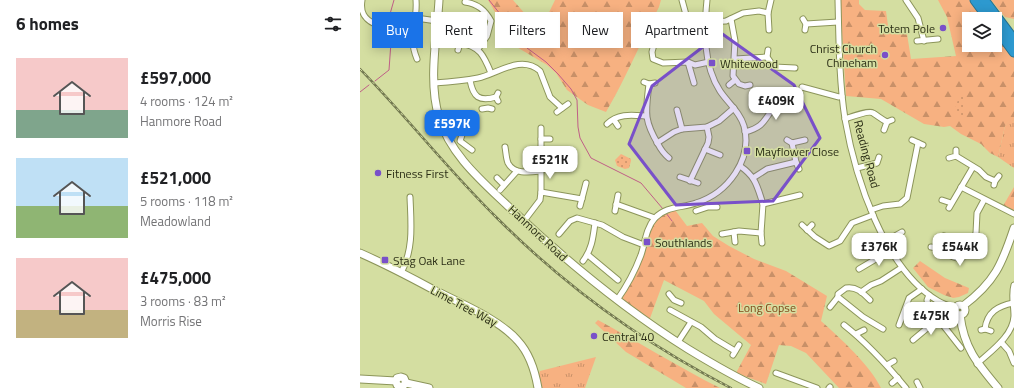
<!DOCTYPE html>
<meta charset="utf-8">
<style>
body{margin:0;font-family:"Titillium Web",sans-serif;background:#f2f2f2;color:#202124;height:100vh;display:flex;flex-direction:column;font-size:15px;white-space:nowrap}
*{box-sizing:border-box;margin:0}
p{font-size:13px;color:#757577}
.icon{flex:none;width:22px;height:22px;fill:none;stroke:currentColor;stroke-width:2;stroke-linecap:round;stroke-linejoin:round}
.map{position:relative;flex:1;overflow:hidden}
.drawer{display:flex;flex-direction:column;background:#fff;width:360px}
.drawer>*{flex:none}
.guide{position:absolute;left:12px;top:12px;width:380px;height:36px;display:flex;gap:8px}
.buttons{position:absolute;left:602px;top:12px;display:grid;gap:8px}
.buttons a{display:grid;place-items:center;width:40px;height:40px;border-radius:0px;background:#fff;box-shadow:0 2px 10px #0003;font-size:20px}
.price{position:absolute;translate:-50% -34px;padding:0 9px;border-radius:8px;background:#fff;color:#222;font-size:13px;line-height:26px;filter:drop-shadow(0 1px 2px #0008)}
.price::after{content:'';position:absolute;left:50%;top:24px;width:12px;height:9px;margin-left:-6px;background:inherit;clip-path:polygon(0 0,100% 0,50% 100%)}
.price.selected{background:#1a73e8;color:#fff}
ul{padding:0;list-style:none}
li{display:flex;align-items:center;gap:12px;height:100px;padding:0 16px}
li span{display:grid;place-items:center;flex:none;width:112px;height:80px;border-radius:0px;color:#555}
li>.icon{margin-inline-start:auto}
span .icon{width:48px;height:48px;fill:#fffc;stroke-width:1}
li b{font-size:17px}
h2{display:flex;justify-content:space-between;align-items:center;height:48px;padding:0 16px;font-size:17px}
.pill{padding:0 14px;border-radius:0px;background:#fff;box-shadow:0 2px 10px #0003;font-size:14px;line-height:36px}
.pill.selected{background:#1a73e8;color:#fff}
main{display:flex;flex:1;min-height:0}
.map>svg:first-child{display:block}
</style>
<main>
<section class="drawer">
<h2>6 homes<svg class="icon" aria-label="filters" viewBox="0 0 24 24"><path d="M4 7h16M4 17h16"/><circle cx="9" cy="7" r="2"/><circle cx="15" cy="17" r="2"/></svg></h2>
<ul>
<li><span style="background:linear-gradient(#f6c9c9 65%,#7fa58c 0)"><svg class="icon" aria-label="home" viewBox="0 0 24 24"><path d="M3 11l9-7 9 7M6 9v11h12V9"/></svg></span><div><b>£597,000</b><p>4 rooms · 124 m²</p><p>Hanmore Road</p></div></li>
<li><span style="background:linear-gradient(#bfe0f5 60%,#8fb573 0)"><svg class="icon" aria-label="home" viewBox="0 0 24 24"><path d="M3 11l9-7 9 7M6 9v11h12V9"/></svg></span><div><b>£521,000</b><p>5 rooms · 118 m²</p><p>Meadowland</p></div></li>
<li><span style="background:linear-gradient(#f6c9c9 65%,#c2b280 0)"><svg class="icon" aria-label="home" viewBox="0 0 24 24"><path d="M3 11l9-7 9 7M6 9v11h12V9"/></svg></span><div><b>£475,000</b><p>3 rooms · 83 m²</p><p>Morris Rise</p></div></li>
</ul>
</section>
<div class="map">
<svg width="654" height="388" viewBox="0 0 654 388">
<defs>
<pattern id="grass-tufts" width="24" height="20" patternUnits="userSpaceOnUse"><rect width="24" height="20" fill="#f7b181"/><path d="M3 7l-1-3M5 7V3M7 7l1-3M15 17l-1-3M17 17v-4M19 17l1-3" fill="none" stroke="#c89068"/></pattern>
<pattern id="forest-firs" width="22" height="20" patternUnits="userSpaceOnUse"><rect width="22" height="20" fill="#f7b181"/><path d="M5 1l3.5 6h-7zM16 11l3.5 6h-7z" fill="#c89068"/></pattern>
<pattern id="park-dots" width="8" height="8" patternUnits="userSpaceOnUse"><rect width="8" height="8" fill="#f7b181"/><path d="M2 2h.1M6 6h.1" fill="none" stroke="#c89068" stroke-width="1.8" stroke-linecap="round"/></pattern>
</defs>
<rect width="100%" height="100%" fill="#d4dea1"/>
<!-- grass -->
<g fill="url(#grass-tufts)">
<polygon points="650,119 654,122 654,168 638,157 645,126"/>
<polygon points="236,357 225,388 181,388 179,374 180,371"/>
</g>
<!-- forest -->
<g fill="url(#forest-firs)">
<path d="M128,0h25l27,31 15,-31h106l-2,7c-18,34 -33,71 -53,105l-18,-7 -21,-15 -11,-17 -9,-8 -32,-19z"/>
<polygon points="480,0 499,0 499,4 505,10 526,11 529,33 547,34 551,59 596,56 587,17 578,0 612,0 627,19 609,19 609,45 635,45 635,29 646,43 654,57 654,122 650,120 645,126 638,157 630,153 621,144 601,134 590,126 584,127 564,124 521,99 486,96"/>
<polygon points="631,0 654,0 654,19 645,17"/>
<polygon points="654,187 654,209 653,211 643,206"/>
<path d="M315,210l12,16 15,-3 11,13 16,10 25,13 32,12 41,25 -6,25c19,17 49,44 60,67h-42l-33,-35 -15,-7 -12,-1 -13,39 -30,-11 15,-28 -37,-31 -10,-13 -40,-21 -15,41 -28,-21 15,-25 13,-44 7,-12z"/>
<polygon points="560,261 585,278 609,288 608,293 599,297 593,298 584,295 568,287 553,268"/>
<path d="M238,320c41,22 80,47 122,68h-34l-60,-36 -31,-29z"/>
</g>
<!-- park -->
<g fill="url(#park-dots)">
<polygon points="600,94 604,95 605,101 604,117 594,111"/>
<polygon points="261,154 271,159 271,161 269,168 265,169 257,166 255,160"/>
</g>
<g fill="none" stroke-linecap="round" stroke-linejoin="round">
<!-- stream -->
<g stroke="#c05e87" stroke-width="1">
<polyline points="129,0 167,48 186,62 198,74 211,89 217,100 218,127 220,138 231,158 281,183 303,209"/>
<polyline points="15,81 29,70 31,42 30,14 34,0"/>
<polyline points="0,92 9,85"/>
<polyline points="306,213 312,221"/>
</g>
<!-- street casing -->
<g stroke="#8c955a" stroke-width="7">
<g id="street">
<path d="M2,0c-2,12 2,19 13,24"/>
<path d="M56,0c2,23 -9,35 1,59"/>
<polyline points="322,0 328,22 333,27"/>
<path d="M478,0c1,39 1,80 7,119 10,58 39,150 93,182 5,3 11,5 17,7"/>
<polyline points="546,0 558,18 564,41"/>
<path d="M105,2c13,2 20,8 26,19l-4,15 -9,13"/>
<polyline points="56,18 77,21"/>
<polyline points="371,19 375,41 373,76 379,84 385,86 390,85"/>
<polyline points="443,19 446,24 445,30"/>
<polyline points="345,22 366,21 383,13 399,11 408,13"/>
<polyline points="446,24 478,22"/>
<polyline points="291,30 297,33 301,32"/>
<polyline points="409,30 408,13 411,0"/>
<polyline points="297,33 292,52 293,59 303,63 328,62 335,65 349,62"/>
<polyline points="96,38 100,43 98,50"/>
<polyline points="557,41 578,39"/>
<path d="M100,43c20,3 24,13 31,30"/>
<polyline points="408,50 407,57 414,67 435,68"/>
<polyline points="375,59 407,57"/>
<polyline points="328,62 334,83"/>
<path d="M110,80c3,17 9,22 26,17"/>
<polyline points="284,82 289,84 295,83"/>
<path d="M74,83c15,-1 29,-2 44,-5 19,-4 43,-24 62,-7l10,26 12,11"/>
<path d="M289,84c-3,27 -6,35 9,60 3,6 6,10 11,14"/>
<polyline points="369,85 375,80"/>
<polyline points="442,87 479,97 482,96"/>
<polyline points="138,93 136,97 138,101"/>
<polyline points="435,95 438,106"/>
<polyline points="122,109 128,108 132,109"/>
<polyline points="317,110 322,129"/>
<polyline points="197,112 208,104"/>
<path d="M485,119c6,-2 24,-9 28,-6 5,3 8,6 14,9"/>
<polyline points="254,120 258,126"/>
<path d="M247,124c11,-11 25,-9 39,-8"/>
<polyline points="104,129 100,141 112,150"/>
<polyline points="524,130 527,122 532,120"/>
<path d="M385,132c20,-5 19,-13 30,-26 6,-8 16,-10 25,-13"/>
<polyline points="181,139 190,139"/>
<polyline points="427,140 432,143 445,140"/>
<polyline points="552,140 563,145"/>
<polyline points="297,143 314,132 322,129 347,127 359,121 374,108"/>
<polyline points="432,143 436,162 439,169"/>
<path d="M145,147c1,5 1,11 3,16 6,12 23,9 33,8"/>
<polyline points="345,149 360,155"/>
<polyline points="596,156 619,170 626,177 635,181"/>
<polyline points="181,158 207,155"/>
<polyline points="589,158 596,156 596,150"/>
<path d="M380,166c16,11 17,20 23,38l37,-9"/>
<polyline points="497,168 517,163 519,157"/>
<polyline points="320,177 338,183"/>
<polyline points="137,178 144,185"/>
<polyline points="393,178 407,169 436,162"/>
<polyline points="330,181 348,143 349,137 347,127"/>
<polyline points="634,185 635,181 639,176"/>
<polyline points="601,187 654,214"/>
<polyline points="140,190 157,171"/>
<polyline points="181,192 222,199"/>
<polyline points="582,200 591,203"/>
<polyline points="256,204 295,218"/>
<polyline points="220,206 226,183"/>
<polyline points="589,208 613,167"/>
<polyline points="511,210 523,206 540,204 547,198 558,143"/>
<polyline points="255,211 258,195"/>
<polyline points="336,211 348,207 357,207"/>
<polyline points="164,221 180,200 181,192 181,128"/>
<polyline points="442,225 455,237 469,246 480,241 492,223 513,215"/>
<polyline points="447,230 452,225"/>
<polyline points="374,232 375,242"/>
<polyline points="199,234 210,221 217,218 242,225 263,237 284,245"/>
<polyline points="362,234 379,231 401,233"/>
<polyline points="607,239 612,240 618,244"/>
<polyline points="526,241 542,232"/>
<polyline points="402,243 401,233 403,204"/>
<path d="M571,247c12,1 20,13 31,11l6,-8 8,-17 1,-20 7,-13"/>
<polyline points="578,248 584,236"/>
<polyline points="519,250 528,245"/>
<polyline points="228,255 258,280"/>
<path d="M223,261c9,-12 10,-23 12,-38"/>
<polyline points="499,269 531,250"/>
<path d="M41,273c13,-24 10,-50 9,-76"/>
<polyline points="501,292 511,285 521,281 541,268"/>
<polyline points="309,294 314,300 321,303"/>
<polyline points="569,295 567,300 568,306 601,348"/>
<path d="M257,300c10,-14 18,-29 24,-45 4,-12 5,-27 14,-37 11,-12 27,-10 41,-15 32,-10 57,-44 48,-77 -4,-14 -16,-23 -24,-35 -17,-26 -16,-61 -13,-91"/>
<path d="M510,300c-7,-7 -14,-14 -24,-12l-8,6v3l25,20 20,12"/>
<polyline points="470,307 478,297"/>
<polyline points="310,310 341,327 355,339 375,351"/>
<path d="M484,325c23,18 43,40 62,63"/>
<polyline points="539,325 549,298 562,289"/>
<path d="M625,329c2,-17 13,-23 28,-26"/>
<polyline points="621,330 625,329 631,331"/>
<polyline points="496,334 504,330"/>
<polyline points="553,340 578,319"/>
<polyline points="318,342 331,322"/>
<polyline points="641,342 649,351 654,363"/>
<polyline points="373,355 379,345"/>
<path d="M617,364c14,-13 36,-28 37,-48 0,-11 -3,-21 0,-31"/>
<polyline points="527,365 534,361"/>
<polyline points="416,373 457,388"/>
<polyline points="557,382 560,388"/>
<polyline points="532,383 538,378"/>
<polyline points="469,388 470,387"/>
</g>
</g>
<!-- secondary casing -->
<g stroke="#8c955a" stroke-width="9">
<g id="secondary">
<path d="M79,0c-2,36 -11,82 0,117 11,38 44,65 72,92 55,52 113,100 177,140 23,14 47,28 71,39"/>
<path d="M0,253c25,11 50,24 74,37 26,13 65,29 84,51 12,13 17,30 20,47"/>
<circle cx="600" cy="310" r="5"/>
<path d="M603,306c32,-24 39,-42 51,-78"/>
<path d="M600,315c4,33 17,48 38,73"/>
<polyline points="0,379 36,381 37,378 41,377 44,378 46,383"/>
<polyline points="36,381 37,385 42,387 46,383"/>
<polyline points="46,383 69,388"/>
</g>
</g>
<!-- highway casing -->
<g stroke="#2c738e" stroke-width="11">
<g id="highway">
<polyline points="615,0 629,19"/>
<polyline points="624,0 654,40"/>
<polyline points="635,26 654,52"/>
</g>
</g>
<!-- street -->
<use href="#street" stroke="#fff" stroke-width="5"/>
<!-- secondary -->
<use href="#secondary" stroke="#fff" stroke-width="7"/>
<!-- highway -->
<use href="#highway" stroke="#2d99cf" stroke-width="9"/>
<!-- rail casing -->
<g stroke="#727850" stroke-width="2.5">
<path id="rail" d="M0,69c47,48 89,102 137,149 68,68 148,126 234,170"/>
</g>
<!-- rail -->
<use href="#rail" stroke="#d4dea1" stroke-width="1" stroke-dasharray="3" stroke-linecap="butt"/>
</g>
<!-- marked area -->
<path fill="#7950c9" fill-opacity="0.2" stroke="#7950c9" stroke-width="3" stroke-linejoin="round" d="M361,33l73,52 26,53 -47,63 -97,4 -47,-61 23,-58z"/>
<!-- markers -->
<g fill="#7950c9" stroke="#d4dea1" stroke-width="1.5">
<circle cx="583" cy="28" r="4"/>
<circle cx="525" cy="55" r="4"/>
<rect x="348" y="59" width="8" height="8" rx="2"/>
<rect x="383" y="147" width="8" height="8" rx="2"/>
<circle cx="18" cy="173" r="4"/>
<rect x="283" y="238" width="8" height="8" rx="2"/>
<rect x="21" y="256" width="8" height="8" rx="2"/>
<circle cx="234" cy="336" r="4"/>
</g>
<g text-anchor="middle" dominant-baseline="central" stroke-width="3" stroke-linejoin="round" paint-order="stroke">
<!-- poi labels -->
<g font-size="12" fill="#2a2d15" stroke="#d4dea1" text-anchor="start">
<text x="575" y="28" text-anchor="end">Totem Pole</text>
<text x="517" y="48" text-anchor="end">Christ Church<tspan x="517" dy="14">Chineham</tspan></text>
<text x="360" y="63">Whitewood</text>
<text x="395" y="151">Mayflower Close</text>
<text x="26" y="173">Fitness First</text>
<text x="295" y="242">Southlands</text>
<text x="33" y="260">Stag Oak Lane</text>
<text x="242" y="336">Central 40</text>
</g>
<!-- street labels -->
<g font-size="12" fill="#2a2d15" stroke="#d4dea1">
<text transform="translate(507 154) rotate(75)">Reading Road</text>
<text transform="translate(178 233) rotate(43)">Hanmore Road</text>
<text transform="translate(104 306) rotate(28)">Lime Tree Way</text>
</g>
<!-- park labels -->
<g font-size="12" fill="#804719" stroke="#d4dea1">
<text x="407" y="307">Long Copse</text>
</g>
</g>
</svg>
<div class="buttons">
<a><svg class="icon" aria-label="layers" viewBox="0 0 24 24"><path d="M12 4l9 5-9 5-9-5zM3 14l9 5 9-5"/></svg></a>
</div>
<b class="price" style="left:416px;top:121px">£409K</b>
<b class="price selected" style="left:92px;top:144px">£597K</b>
<b class="price" style="left:190px;top:180px">£521K</b>
<b class="price" style="left:519px;top:267px">£376K</b>
<b class="price" style="left:600px;top:267px">£544K</b>
<b class="price" style="left:571px;top:336px">£475K</b>
<div class="guide">
<a class="pill selected">Buy</a>
<a class="pill">Rent</a>
<a class="pill">Filters</a>
<a class="pill">New</a>
<a class="pill">Apartment</a>
</div>
</div>
</main>
